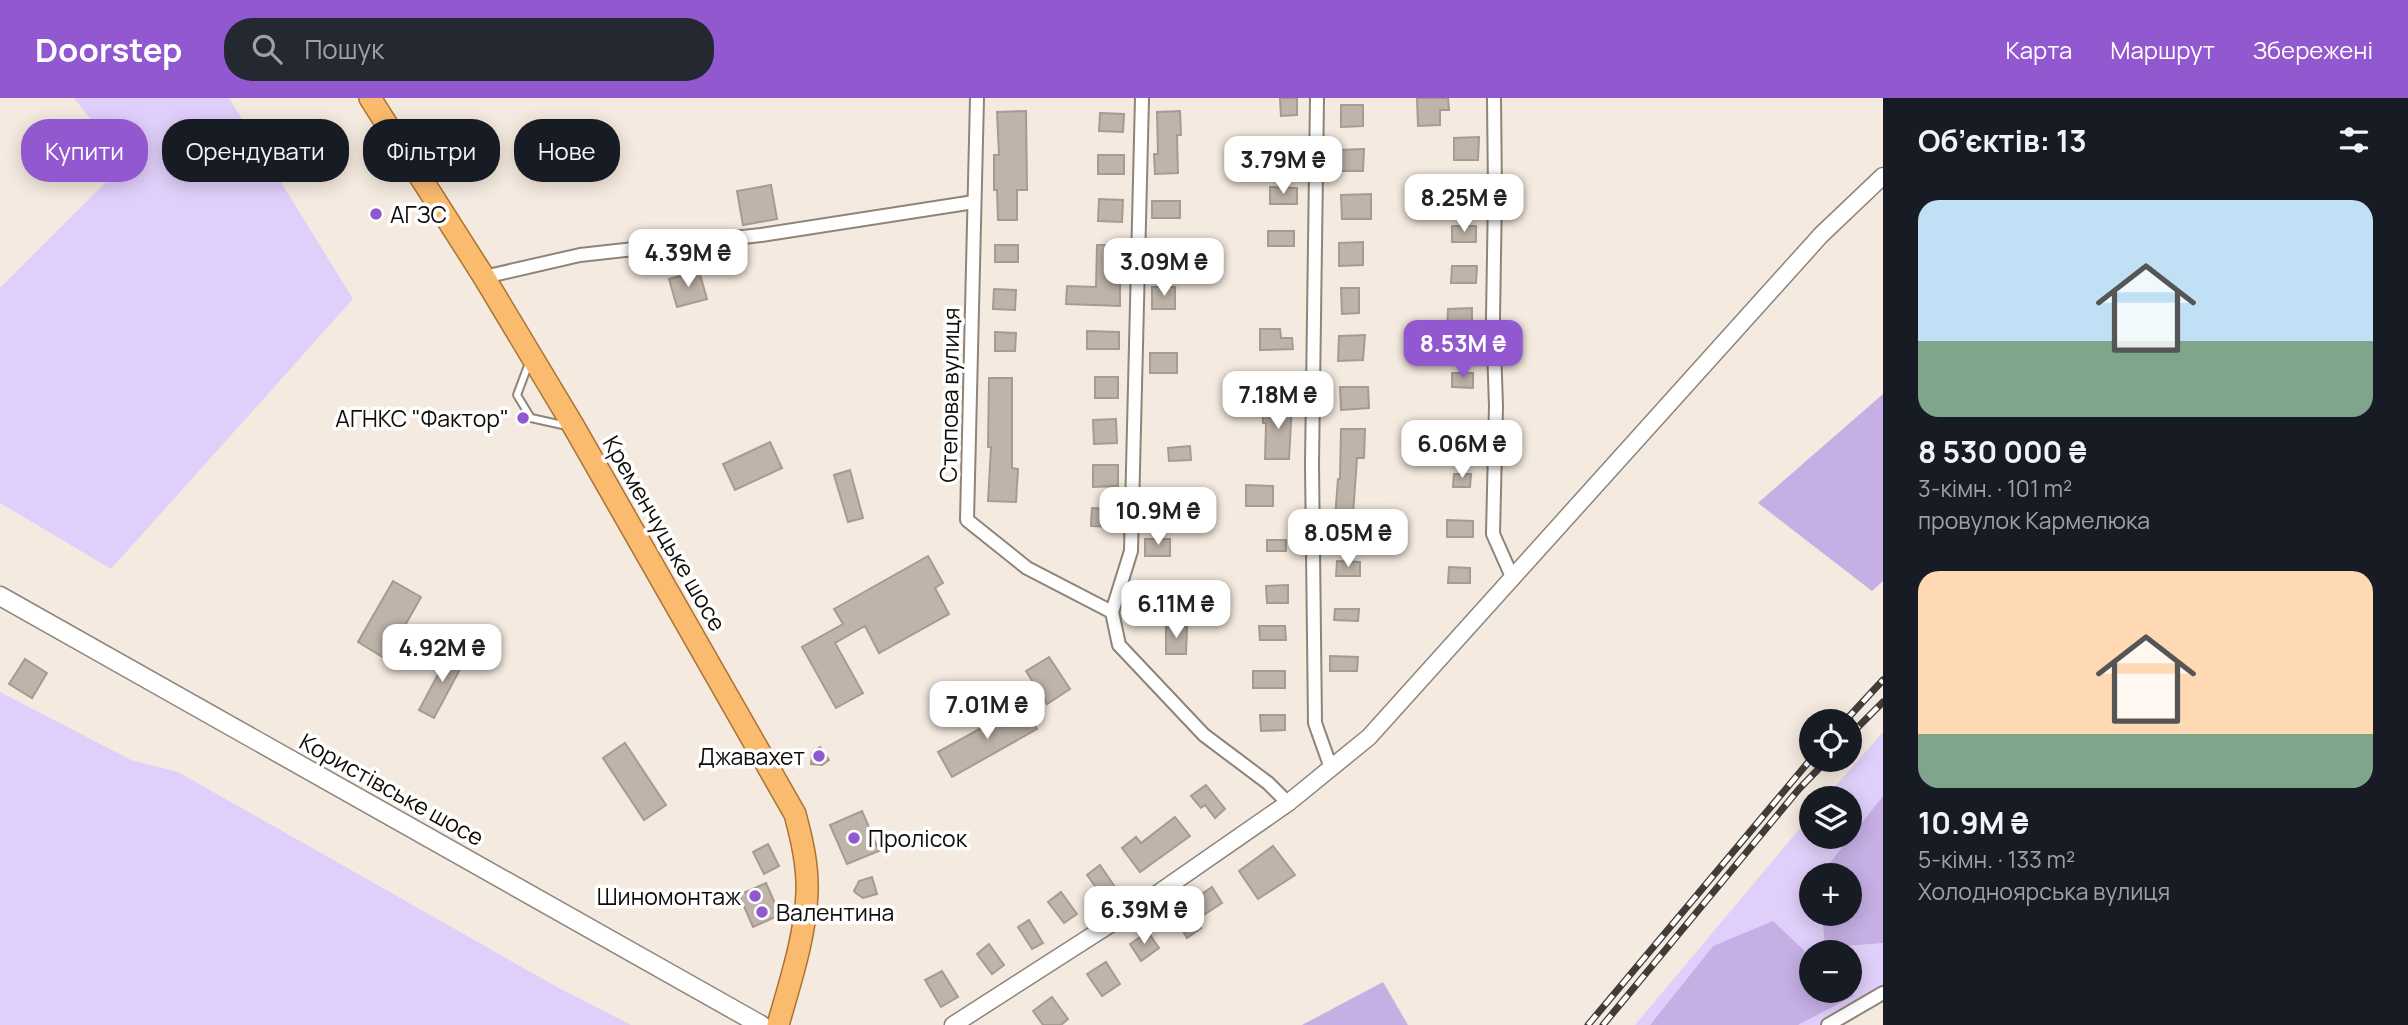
<!DOCTYPE html>
<html lang="uk">
<meta charset="utf-8">
<style>
body{margin:0;font-family:Manrope,sans-serif;background:#242831;color:#f1f3f6;height:100vh;display:flex;flex-direction:column;font-size:26px;white-space:nowrap}
*{box-sizing:border-box;margin:0}
p{font-size:23px;color:#9ea1a6}
.icon{flex:none;width:38px;height:38px;fill:none;stroke:currentColor;stroke-width:2;stroke-linecap:round;stroke-linejoin:round}
.map{position:relative;flex:1;overflow:hidden}
.details{display:flex;flex-direction:column;background:#171b24;width:525px}
.details>*{flex:none}
.guide{position:absolute;left:21px;top:21px;width:665px;height:63px;display:flex;gap:14px}
.fabs{position:absolute;left:1799px;top:611px;display:grid;gap:14px}
.fabs a{display:grid;place-items:center;width:63px;height:63px;border-radius:50%;background:#171b24;box-shadow:0 4px 18px #0003;font-size:35px}
.price{position:absolute;translate:-50% -60px;padding:0 16px;border-radius:14px;background:#fff;color:#222;font-size:23px;line-height:46px;filter:drop-shadow(0 2px 4px #0008)}
.price::after{content:'';position:absolute;left:50%;top:42px;width:21px;height:16px;margin-left:-10px;background:inherit;clip-path:polygon(0 0,100% 0,50% 100%)}
.price.selected{background:#9258d0;color:#fff}
ul{padding:0;list-style:none}
li{display:grid;align-content:center;gap:14px;height:371px;padding:0 35px}
li span{display:grid;place-items:center;height:217px;border-radius:21px;color:#555}
li>.icon{margin-inline-start:auto}
span .icon{width:126px;height:126px;fill:#fffc;stroke-width:1}
li b{font-size:30px}
h2{display:flex;justify-content:space-between;align-items:center;height:84px;padding:0 35px;font-size:30px}
.chip{padding:0 24px;border-radius:28px;background:#171b24;box-shadow:0 4px 18px #0003;font-size:24px;line-height:63px}
.chip.selected{background:#9258d0;color:#fff}
header{display:flex;align-items:center;gap:42px;box-sizing:border-box;height:98px;padding:0 35px;background:#9258d0;color:#fff}
header strong{font-size:33px}
nav{display:flex;gap:38px;margin-inline-start:auto;font-size:24px}
.search{width:490px;height:63px;background:#242831;display:flex;align-items:center;gap:18px;box-sizing:border-box;padding:0 24px;border-radius:28px;color:#9ea1a6;font-size:26px}
main{display:flex;flex:1;min-height:0}
.map>svg:first-child{display:block}
</style>
<header>
<strong>Doorstep</strong>
<div class="search"><svg class="icon" aria-label="search" viewBox="0 0 24 24"><circle cx="10" cy="10" r="6"/><path d="M15 15l6 6"/></svg>Пошук</div>
<nav><a>Карта</a><a>Маршрут</a><a>Збережені</a></nav>
</header>
<main>
<div class="map">
<svg width="1883" height="927" viewBox="0 0 1883 927">
<rect width="100%" height="100%" fill="#f5eadf"/>
<!-- green -->
<g fill="#e0cffa">
<polygon points="74,0 229,0 353,201 111,471 0,405 0,190 125,65"/>
<polygon points="0,594 131,662 178,674 557,889 631,927 0,927"/>
<polygon points="1883,634 1883,698 1820,777 1811,777 1811,816 1822,816 1825,850 1883,845 1883,889 1819,927 1798,927 1853,899 1847,893 1850,892 1850,854 1811,854 1811,859 1772,824 1713,848 1650,927 1635,927 1811,717 1811,738 1850,738 1850,700 1825,700"/>
</g>
<!-- forest -->
<g fill="#c5afe5">
<polygon points="1883,296 1883,483 1872,493 1758,405"/>
<polygon points="1883,698 1883,845 1825,850 1822,816 1850,816 1850,777 1820,777"/>
<polygon points="1773,823 1811,859 1811,892 1847,893 1854,898 1798,927 1650,927 1713,848"/>
<polygon points="1383,884 1408,927 1302,927"/>
</g>
<!-- building -->
<g fill="#bfb4a9" stroke="#a59b90" stroke-width="2">
<polygon points="1280,0 1297,0 1297,17 1281,18"/>
<polygon points="1417,0 1448,0 1449,12 1440,12 1440,27 1418,28"/>
<polygon points="1341,7 1363,7 1363,28 1341,29"/>
<polygon points="1026,13 1027,92 1017,92 1017,122 998,122 997,92 994,92 994,57 999,57 997,14"/>
<polygon points="1180,13 1181,37 1177,37 1178,75 1155,76 1154,56 1158,56 1157,14"/>
<polygon points="1100,15 1124,16 1123,34 1099,33"/>
<polygon points="1479,39 1478,62 1454,62 1454,40"/>
<polygon points="1297,42 1297,55 1277,56 1276,43"/>
<polygon points="1364,51 1363,73 1339,73 1338,52"/>
<rect x="1098" y="57" width="26" height="19"/>
<polygon points="1480,84 1479,99 1453,99 1453,85"/>
<polygon points="771,87 777,121 743,127 737,93"/>
<polygon points="1270,89 1297,90 1297,106 1270,106"/>
<polygon points="1371,96 1371,121 1342,121 1341,97"/>
<polygon points="1099,101 1123,102 1122,124 1098,123"/>
<rect x="1152" y="103" width="28" height="17"/>
<rect x="1452" y="128" width="24" height="16"/>
<rect x="1268" y="133" width="26" height="15"/>
<polygon points="1363,144 1363,167 1339,168 1339,145"/>
<rect x="995" y="147" width="23" height="17"/>
<polygon points="1097,147 1120,147 1120,208 1066,206 1067,188 1096,189"/>
<polygon points="1154,148 1181,148 1182,165 1154,166"/>
<polygon points="1452,168 1477,168 1476,185 1451,185"/>
<polygon points="699,173 707,201 677,209 669,181"/>
<rect x="1152" y="189" width="23" height="22"/>
<polygon points="1341,190 1359,190 1359,215 1342,216"/>
<polygon points="994,191 1016,192 1015,212 993,211"/>
<polygon points="1472,210 1472,230 1447,230 1448,211"/>
<polygon points="1260,231 1280,231 1281,240 1292,240 1293,251 1260,252"/>
<polygon points="1087,233 1119,234 1119,251 1087,251"/>
<polygon points="995,234 1016,235 1015,253 995,253"/>
<polygon points="1365,237 1363,262 1338,263 1339,238"/>
<rect x="1150" y="255" width="27" height="20"/>
<polygon points="1452,275 1473,275 1473,290 1452,289"/>
<rect x="1095" y="279" width="23" height="21"/>
<polygon points="989,280 1012,280 1012,370 1018,371 1016,404 988,403 991,349 988,349"/>
<polygon points="1340,289 1368,289 1369,310 1341,312"/>
<polygon points="1292,306 1289,361 1265,361 1266,325 1263,325 1263,307"/>
<polygon points="1116,321 1117,345 1094,346 1093,322"/>
<polygon points="1341,331 1365,331 1364,360 1357,360 1353,417 1369,417 1369,433 1334,433 1338,381 1340,381"/>
<polygon points="1454,337 1472,337 1472,352 1454,351"/>
<polygon points="770,344 782,370 735,392 723,366"/>
<polygon points="1190,348 1191,362 1169,363 1168,350"/>
<polygon points="1093,367 1118,367 1118,388 1093,389"/>
<polygon points="850,372 863,420 848,424 834,377"/>
<polygon points="1454,376 1471,376 1470,389 1453,389"/>
<polygon points="1246,387 1273,388 1273,408 1246,408"/>
<polygon points="1171,398 1171,414 1148,415 1147,399"/>
<polygon points="1092,410 1118,412 1117,429 1091,428"/>
<polygon points="1447,422 1473,423 1473,439 1447,439"/>
<rect x="1145" y="441" width="25" height="17"/>
<rect x="1267" y="442" width="19" height="11"/>
<polygon points="928,458 943,485 935,490 949,516 879,555 865,528 835,545 863,595 836,610 802,549 843,526 834,511"/>
<polygon points="1337,463 1360,464 1360,478 1336,478"/>
<polygon points="1449,469 1470,470 1470,485 1448,485"/>
<polygon points="393,483 421,499 386,561 358,544"/>
<polygon points="1144,487 1172,487 1172,503 1144,504"/>
<polygon points="1288,487 1288,505 1267,505 1266,488"/>
<polygon points="1335,511 1359,511 1358,523 1334,522"/>
<polygon points="1259,528 1285,528 1286,542 1260,542"/>
<polygon points="1166,529 1187,529 1186,556 1166,556"/>
<polygon points="451,552 466,560 434,620 419,612"/>
<polygon points="1330,558 1358,559 1357,573 1330,573"/>
<polygon points="1049,559 1070,591 1047,606 1026,573"/>
<polygon points="25,561 47,575 32,600 9,586"/>
<rect x="1253" y="573" width="32" height="17"/>
<polygon points="1023,607 1037,631 952,679 938,654"/>
<polygon points="1260,617 1285,617 1285,632 1261,633"/>
<polygon points="625,645 666,707 644,722 603,660"/>
<polygon points="820,649 829,662 822,667 811,666 812,655"/>
<polygon points="1206,687 1225,711 1215,720 1205,707 1201,710 1191,698"/>
<polygon points="862,713 879,753 847,766 830,727"/>
<polygon points="1175,719 1190,738 1140,774 1122,750 1136,739 1141,745"/>
<polygon points="768,746 779,768 764,776 753,754"/>
<polygon points="1273,748 1295,777 1258,801 1239,773"/>
<polygon points="1100,767 1115,789 1103,799 1087,777"/>
<polygon points="872,779 877,796 863,800 857,796 854,793 859,783"/>
<polygon points="766,785 780,817 753,829 739,797"/>
<polygon points="1212,789 1222,805 1196,822 1201,830 1187,840 1173,816"/>
<polygon points="1061,794 1077,816 1064,825 1048,804"/>
<polygon points="1029,822 1043,845 1032,851 1018,829"/>
<polygon points="1148,834 1159,850 1141,863 1130,846"/>
<polygon points="989,846 1004,867 992,876 977,856"/>
<polygon points="1106,864 1120,886 1102,898 1087,876"/>
<polygon points="942,873 958,899 941,909 925,882"/>
<polygon points="1052,899 1068,921 1061,927 1043,927 1033,913"/>
</g>
<g fill="none" stroke-linecap="round" stroke-linejoin="round">
<!-- service casing -->
<g stroke="#8e847a" stroke-width="10">
<polyline id="service" points="529,265 517,297 531,320 567,328"/>
</g>
<!-- minor casing -->
<g stroke="#8e847a" stroke-width="16">
<g id="minor">
<polyline points="977,0 967,422 1027,470 1112,514"/>
<polyline points="1142,0 1131,453 1112,514 1119,547 1204,637 1268,685 1288,705"/>
<polyline points="1317,0 1312,366 1315,625 1331,670"/>
<polyline points="1494,0 1495,96 1493,220 1496,308 1493,436 1513,481"/>
<polyline points="484,179 580,157 761,137 974,104"/>
<polyline points="1828,927 1883,895"/>
</g>
</g>
<!-- tertiary casing -->
<g stroke="#8e847a" stroke-width="19">
<polyline id="tertiary" points="953,927 1154,798 1288,705 1369,639 1821,137 1883,78"/>
</g>
<!-- secondary casing -->
<g stroke="#8e847a" stroke-width="21">
<polyline id="secondary" points="0,498 761,927"/>
</g>
<!-- trunk casing -->
<g stroke="#a87334" stroke-width="24">
<path id="trunk" d="M370,0l114,179 90,150 221,387c7,26 13,52 12,79 -2,45 -17,89 -29,132"/>
</g>
<!-- service -->
<use href="#service" stroke="#fff" stroke-width="6"/>
<!-- minor -->
<use href="#minor" stroke="#fff" stroke-width="12"/>
<!-- tertiary -->
<use href="#tertiary" stroke="#fff" stroke-width="16"/>
<!-- secondary -->
<use href="#secondary" stroke="#fff" stroke-width="18"/>
<!-- trunk -->
<use href="#trunk" stroke="#fbbb6f" stroke-width="21"/>
<!-- rail casing -->
<g stroke="#413c36" stroke-width="7">
<g id="rail">
<polyline points="1845,623 1883,582"/>
<polyline points="1850,637 1883,604"/>
<polyline points="1588,927 1811,661"/>
<polyline points="1603,927 1799,691 1827,662"/>
</g>
</g>
<!-- rail -->
<use href="#rail" stroke="#fff" stroke-width="4.5" stroke-dasharray="13" stroke-linecap="butt"/>
</g>
<!-- markers -->
<g fill="#9258d0" stroke="#fff" stroke-width="2.5">
<circle cx="376" cy="116" r="7"/>
<circle cx="523" cy="320" r="7"/>
<circle cx="819" cy="658" r="7"/>
<circle cx="854" cy="740" r="7"/>
<circle cx="755" cy="798" r="7"/>
<circle cx="762" cy="814" r="7"/>
</g>
<g text-anchor="middle" dominant-baseline="central" stroke-width="7" stroke-linejoin="round" paint-order="stroke">
<!-- poi labels -->
<g font-size="23" fill="#100d09" stroke="#fff" text-anchor="start">
<text x="390" y="116">АГЗС</text>
<text x="509" y="320" text-anchor="end">АГНКС "Фактор"</text>
<text x="805" y="658" text-anchor="end">Джавахет</text>
<text x="868" y="740">Пролісок</text>
<text x="741" y="798" text-anchor="end">Шиномонтаж</text>
<text x="776" y="814">Валентина</text>
</g>
<!-- street labels -->
<g font-size="23" fill="#100d09" stroke="#fff">
<text transform="translate(949 297) rotate(-89)">Степова вулиця</text>
<text transform="translate(665 435) rotate(60)">Кременчуцьке шосе</text>
<text transform="translate(392 691) rotate(29)">Користівське шосе</text>
</g>
</g>
</svg>
<div class="fabs">
<a><svg class="icon" aria-label="locate" viewBox="0 0 24 24"><circle cx="12" cy="12" r="6"/><path d="M12 2v4M12 18v4M2 12h4M18 12h4"/></svg></a>
<a><svg class="icon" aria-label="layers" viewBox="0 0 24 24"><path d="M12 4l9 5-9 5-9-5zM3 14l9 5 9-5"/></svg></a>
<a>+</a>
<a>−</a>
</div>
<b class="price" style="left:1283px;top:98px">3.79M ₴</b>
<b class="price" style="left:1464px;top:136px">8.25M ₴</b>
<b class="price" style="left:688px;top:191px">4.39M ₴</b>
<b class="price" style="left:1164px;top:200px">3.09M ₴</b>
<b class="price selected" style="left:1463px;top:282px">8.53M ₴</b>
<b class="price" style="left:1278px;top:333px">7.18M ₴</b>
<b class="price" style="left:1462px;top:382px">6.06M ₴</b>
<b class="price" style="left:1158px;top:449px">10.9M ₴</b>
<b class="price" style="left:1348px;top:471px">8.05M ₴</b>
<b class="price" style="left:1176px;top:542px">6.11M ₴</b>
<b class="price" style="left:442px;top:586px">4.92M ₴</b>
<b class="price" style="left:987px;top:643px">7.01M ₴</b>
<b class="price" style="left:1144px;top:848px">6.39M ₴</b>
<div class="guide">
<a class="chip selected">Купити</a>
<a class="chip">Орендувати</a>
<a class="chip">Фільтри</a>
<a class="chip">Нове</a>
</div>
</div>
<section class="details">
<h2>Об’єктів: 13<svg class="icon" aria-label="filters" viewBox="0 0 24 24"><path d="M4 7h16M4 17h16"/><circle cx="9" cy="7" r="2"/><circle cx="15" cy="17" r="2"/></svg></h2>
<ul>
<li><span style="background:linear-gradient(#bfe0f5 65%,#7fa58c 0)"><svg class="icon" aria-label="home" viewBox="0 0 24 24"><path d="M3 11l9-7 9 7M6 9v11h12V9"/></svg></span><div><b>8 530 000 ₴</b><p>3-кімн. · 101 m²</p><p>провулок Кармелюка</p></div></li>
<li><span style="background:linear-gradient(#ffd9b3 75%,#7fa58c 0)"><svg class="icon" aria-label="home" viewBox="0 0 24 24"><path d="M3 11l9-7 9 7M6 9v11h12V9"/></svg></span><div><b>10.9M ₴</b><p>5-кімн. · 133 m²</p><p>Холодноярська вулиця</p></div></li>
</ul>
</section>
</main>
